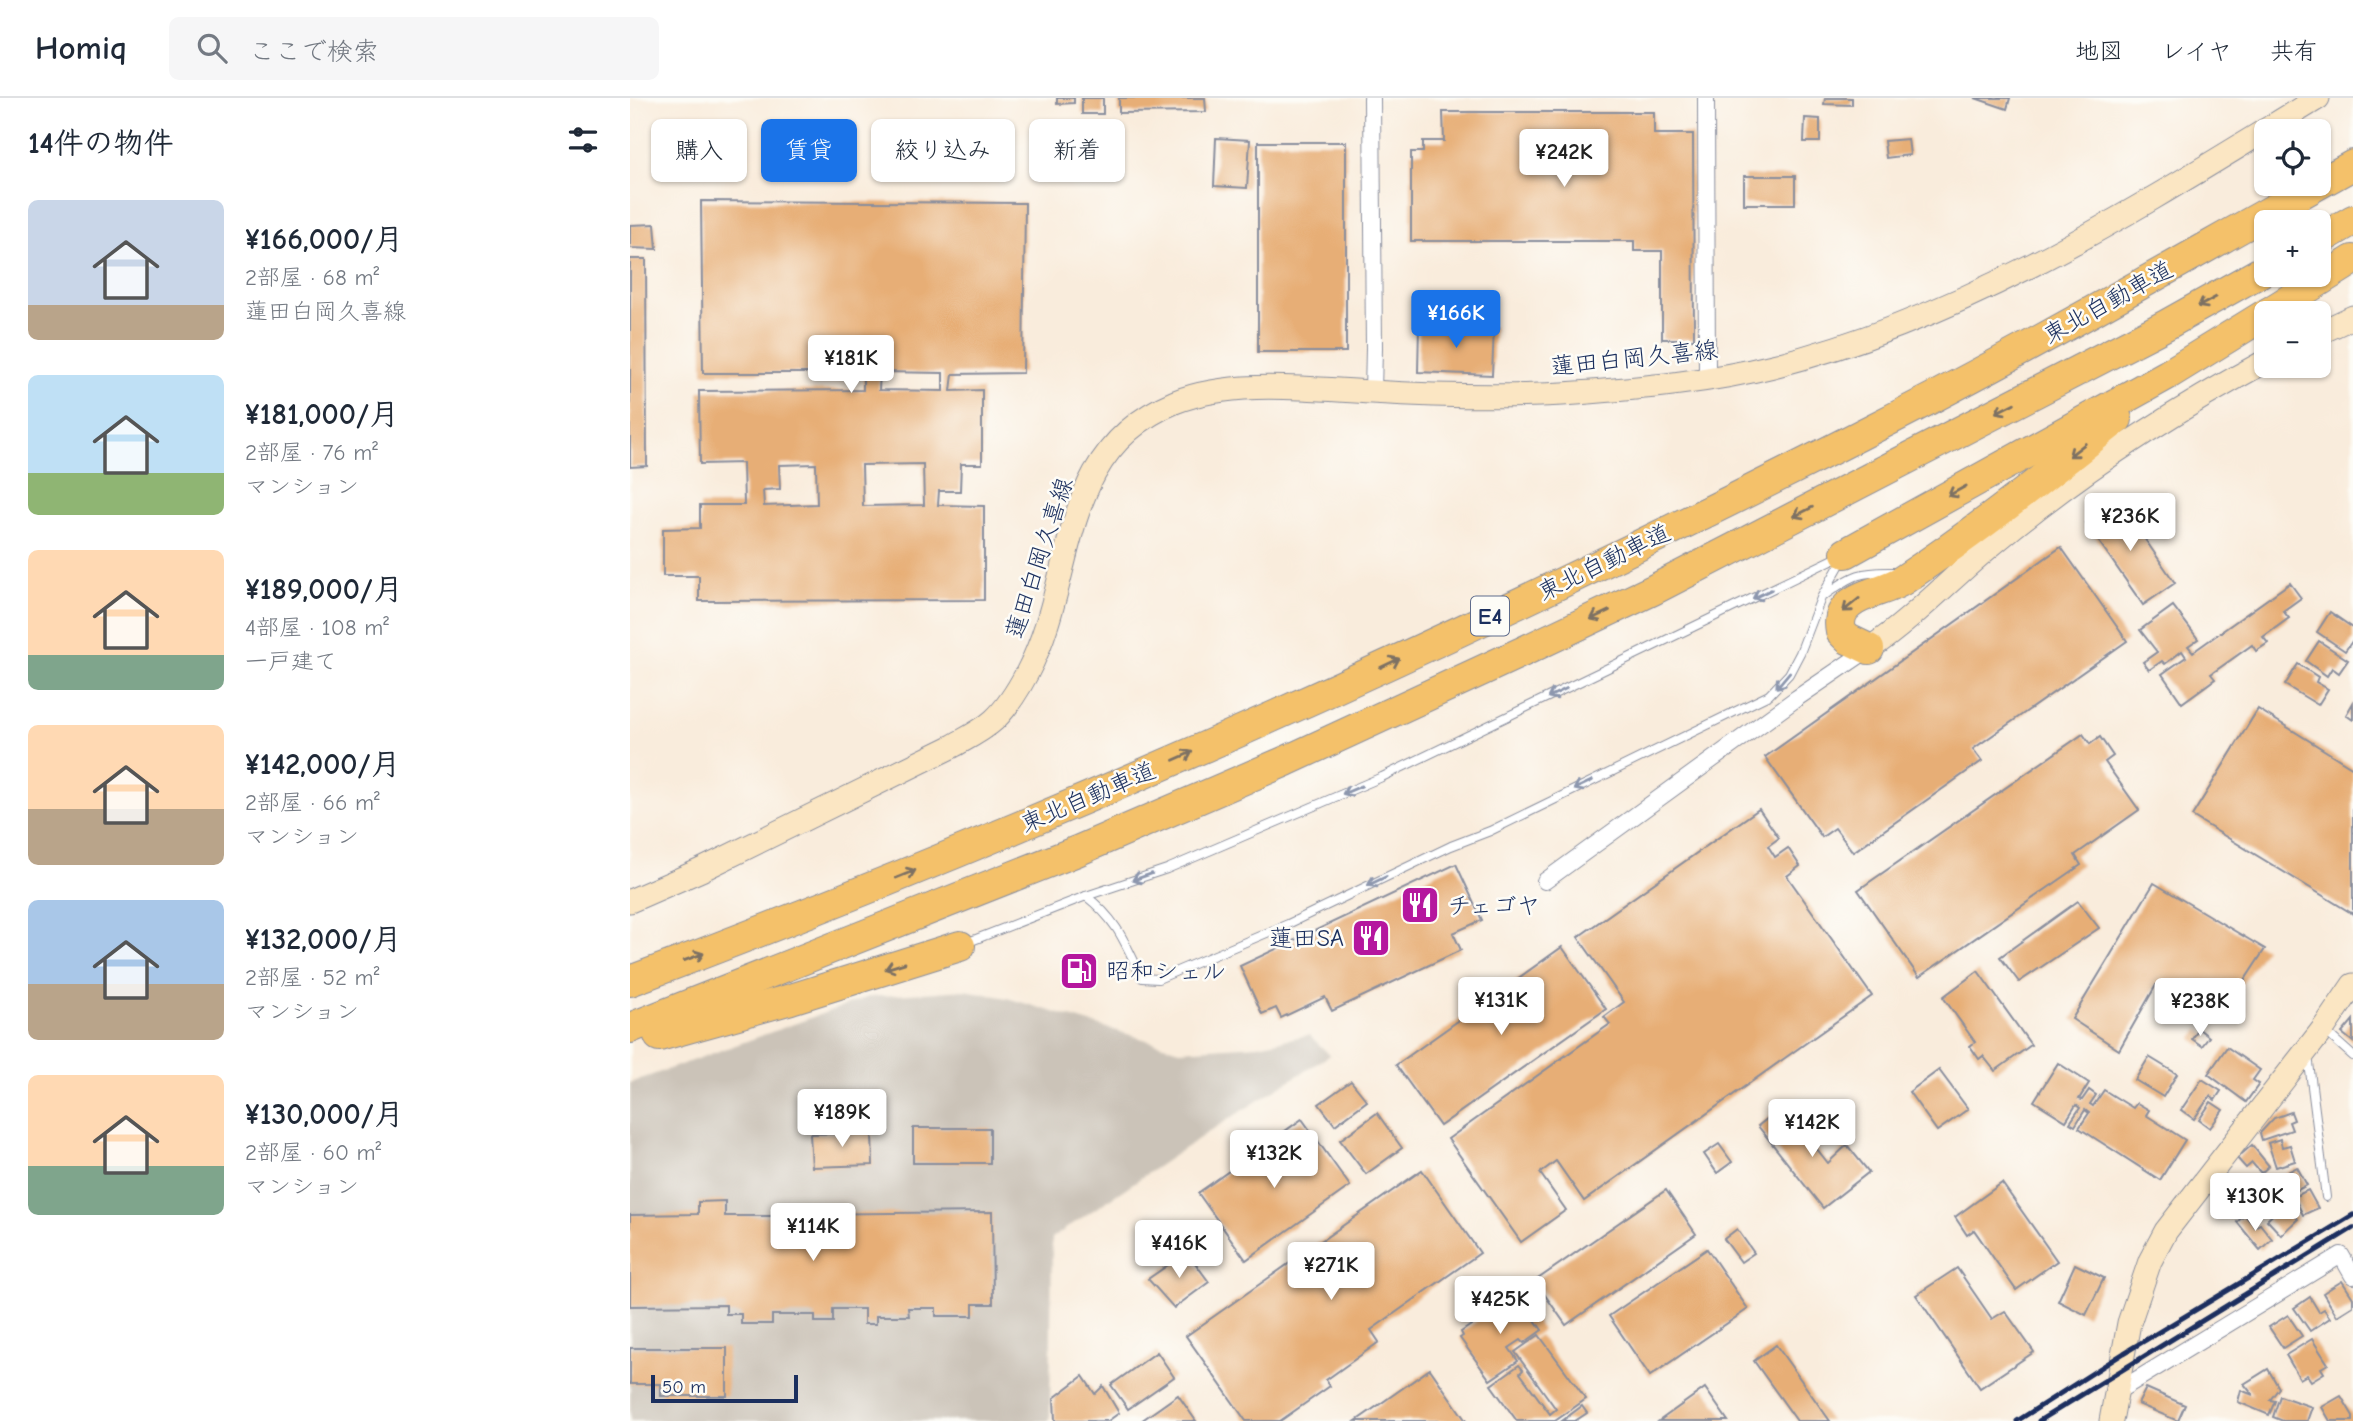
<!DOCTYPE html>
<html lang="ja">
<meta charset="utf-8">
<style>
body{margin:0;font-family:"Comic Neue","Klee One",sans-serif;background:#f6f6f7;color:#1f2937;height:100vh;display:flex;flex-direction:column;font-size:26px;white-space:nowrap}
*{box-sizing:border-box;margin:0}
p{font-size:23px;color:#747a83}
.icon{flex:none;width:38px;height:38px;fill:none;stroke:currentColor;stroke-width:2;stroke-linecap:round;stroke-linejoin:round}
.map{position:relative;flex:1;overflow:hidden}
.details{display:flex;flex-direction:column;background:#fff;width:630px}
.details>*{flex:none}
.top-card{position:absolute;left:21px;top:21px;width:665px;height:63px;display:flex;gap:14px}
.controls{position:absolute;left:1624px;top:21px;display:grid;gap:14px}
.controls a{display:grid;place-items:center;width:77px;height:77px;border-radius:10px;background:#fff;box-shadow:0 2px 5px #0004;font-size:35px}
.scale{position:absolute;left:21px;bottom:18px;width:147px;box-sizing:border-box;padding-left:7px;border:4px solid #1b2f5e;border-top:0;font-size:19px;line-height:24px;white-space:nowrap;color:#1b2f5e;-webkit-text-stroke:5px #fdfcf7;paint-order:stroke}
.price{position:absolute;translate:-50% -60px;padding:0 16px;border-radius:7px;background:#fff;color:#222;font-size:23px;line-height:46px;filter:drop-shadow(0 2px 4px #0008)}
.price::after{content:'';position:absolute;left:50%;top:42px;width:21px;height:16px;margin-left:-10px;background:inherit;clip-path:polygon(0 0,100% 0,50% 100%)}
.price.on{background:#1a73e8;color:#fff}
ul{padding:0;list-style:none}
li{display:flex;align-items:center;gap:21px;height:175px;padding:0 28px}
li span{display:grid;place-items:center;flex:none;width:196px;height:140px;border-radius:10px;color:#555}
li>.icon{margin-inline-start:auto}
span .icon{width:84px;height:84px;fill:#fffc;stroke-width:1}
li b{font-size:30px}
h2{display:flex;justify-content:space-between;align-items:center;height:84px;padding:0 28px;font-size:30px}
.chip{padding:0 24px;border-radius:10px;background:#fff;box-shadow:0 2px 5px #0004;font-size:24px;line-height:63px}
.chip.on{background:#1a73e8;color:#fff}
header{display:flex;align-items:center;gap:42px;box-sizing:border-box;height:98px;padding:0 35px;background:#fff;border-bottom:2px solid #e0e1e3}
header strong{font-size:33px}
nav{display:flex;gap:38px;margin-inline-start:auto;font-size:24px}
.search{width:490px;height:63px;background:#f6f6f7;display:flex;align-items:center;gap:18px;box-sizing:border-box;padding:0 24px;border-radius:10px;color:#747a83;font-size:26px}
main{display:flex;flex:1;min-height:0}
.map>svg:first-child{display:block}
</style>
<header>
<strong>Homiq</strong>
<div class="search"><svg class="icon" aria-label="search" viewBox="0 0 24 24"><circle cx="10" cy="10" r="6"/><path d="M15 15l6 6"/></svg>ここで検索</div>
<nav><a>地図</a><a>レイヤ</a><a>共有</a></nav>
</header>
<main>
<section class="details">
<h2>14件の物件<svg class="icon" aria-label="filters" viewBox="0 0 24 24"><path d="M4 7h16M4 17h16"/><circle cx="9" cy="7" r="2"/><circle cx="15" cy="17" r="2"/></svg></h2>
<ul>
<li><span style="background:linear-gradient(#c9d6e8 75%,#b9a48a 0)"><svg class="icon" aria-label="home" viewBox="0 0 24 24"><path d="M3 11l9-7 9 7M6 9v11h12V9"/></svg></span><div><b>¥166,000/月</b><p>2部屋 · 68 m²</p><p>蓮田白岡久喜線</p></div></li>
<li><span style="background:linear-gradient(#bfe0f5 70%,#8fb573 0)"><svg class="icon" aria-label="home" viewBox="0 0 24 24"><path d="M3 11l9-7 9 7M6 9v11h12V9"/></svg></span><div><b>¥181,000/月</b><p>2部屋 · 76 m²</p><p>マンション</p></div></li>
<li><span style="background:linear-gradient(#ffd9b3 75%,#7fa58c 0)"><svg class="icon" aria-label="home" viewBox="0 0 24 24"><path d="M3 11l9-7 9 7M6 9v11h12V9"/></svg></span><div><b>¥189,000/月</b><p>4部屋 · 108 m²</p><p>一戸建て</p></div></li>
<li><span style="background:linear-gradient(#ffd9b3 60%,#b9a48a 0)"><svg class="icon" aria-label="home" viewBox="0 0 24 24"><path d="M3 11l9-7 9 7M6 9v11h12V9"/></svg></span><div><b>¥142,000/月</b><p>2部屋 · 66 m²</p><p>マンション</p></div></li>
<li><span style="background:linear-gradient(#a9c7e8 60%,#b9a48a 0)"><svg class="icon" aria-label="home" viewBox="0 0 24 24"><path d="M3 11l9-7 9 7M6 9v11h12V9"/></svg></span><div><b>¥132,000/月</b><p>2部屋 · 52 m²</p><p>マンション</p></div></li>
<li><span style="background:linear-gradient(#ffd9b3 65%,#7fa58c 0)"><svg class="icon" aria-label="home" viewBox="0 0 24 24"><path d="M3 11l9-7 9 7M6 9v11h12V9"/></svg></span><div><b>¥130,000/月</b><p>2部屋 · 60 m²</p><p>マンション</p></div></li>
</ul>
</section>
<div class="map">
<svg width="1723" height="1323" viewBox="0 0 1723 1323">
<rect width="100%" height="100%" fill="#fdfcf7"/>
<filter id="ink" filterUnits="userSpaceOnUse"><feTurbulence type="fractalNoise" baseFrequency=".0143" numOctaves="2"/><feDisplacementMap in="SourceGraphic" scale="14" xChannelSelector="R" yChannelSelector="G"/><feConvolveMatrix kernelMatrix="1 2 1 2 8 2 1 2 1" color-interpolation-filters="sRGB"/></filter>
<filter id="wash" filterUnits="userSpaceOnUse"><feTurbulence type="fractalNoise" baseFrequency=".00686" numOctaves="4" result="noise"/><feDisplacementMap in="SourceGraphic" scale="28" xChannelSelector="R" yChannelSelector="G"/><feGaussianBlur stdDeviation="1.57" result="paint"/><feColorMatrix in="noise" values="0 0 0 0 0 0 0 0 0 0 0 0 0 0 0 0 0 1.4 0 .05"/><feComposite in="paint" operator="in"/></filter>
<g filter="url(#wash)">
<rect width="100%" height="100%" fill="#f9ecdc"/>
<!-- industrial -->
<polygon fill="#cbc3b8" points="335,892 377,900 550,952 628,947 679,937 700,957 580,1033 422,1140 420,1323 0,1323 0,985 239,899"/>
<g id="blocks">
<!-- building -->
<g fill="#e7ae76" fill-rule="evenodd">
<polygon points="427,0 444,0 444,5 427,6"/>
<rect x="452" y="0" width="21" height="16"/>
<polygon points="489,0 575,0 576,14 489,15"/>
<polygon points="1195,0 1222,0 1222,7 1194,6"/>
<polygon points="1345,0 1380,0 1377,11"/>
<polygon points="813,14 1024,14 1024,36 1063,36 1064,241 1032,241 1032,153 1004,153 1004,143 781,143 781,54 793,54 793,43 814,43"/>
<polygon points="1175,20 1190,21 1190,44 1174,44"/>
<polygon points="586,40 620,42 617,90 584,88"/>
<polygon points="1278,41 1280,57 1256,60 1254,43"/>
<rect x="628" y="44" width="88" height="210"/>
<rect x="1114" y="78" width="51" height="28"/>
<path d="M71,103l324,2 -2,170 -70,1 -2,17 31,-1v74h-21l-1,27h-21l-1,14 46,1v94l-285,1v-25h-36v-47l37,-1v-23h44l-1,-42 -43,1 -1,-73 164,-1v-17h-160zM250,274l63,1v18l-64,-1zM186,366l1,40 -53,2 -1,-16 17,-1 -1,-24zM293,366l1,41 -61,1 -1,-41z"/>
<polygon points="25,126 27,151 0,150 0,127"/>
<polygon points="0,161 16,161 17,368 0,369"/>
<polygon points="789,227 864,229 862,277 788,274"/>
<polygon points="1488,402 1545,485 1513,507 1456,425"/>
<polygon points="1431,449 1497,543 1343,651 1352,663 1223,754 1205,730 1192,739 1135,659"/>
<polygon points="1660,485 1671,500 1653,513 1659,520 1633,539 1638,545 1626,553 1622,547 1581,576 1585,581 1552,605 1532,576 1556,559 1552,553 1535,566 1532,563 1519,572 1513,564 1527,554 1510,532 1543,508 1568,541 1558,548 1563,554"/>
<polygon points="1700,514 1723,530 1723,542 1715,553 1687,534"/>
<polygon points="1689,543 1718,562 1709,575 1702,570 1697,578 1676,563"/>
<polygon points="1668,566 1688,579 1686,584 1698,591 1688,607 1655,587"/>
<polygon points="1723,605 1723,622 1716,617"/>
<polygon points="1628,611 1723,670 1723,816 1562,718"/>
<polygon points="1453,636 1460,646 1470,639 1483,658 1475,664 1509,712 1445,757 1451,767 1289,879 1228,792"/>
<polygon points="1129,711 1149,740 1138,748 1145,759 1158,750 1170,768 1157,778 1242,898 954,1103 926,1063 910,1075 936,1112 891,1144 818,1041 980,926 974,919 994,904 948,839"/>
<polygon points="826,766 852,822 823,835 831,852 702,913 695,899 651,920 646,910 632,916 610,868"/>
<polygon points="1524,785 1635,851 1588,923 1526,887 1489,952 1442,921"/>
<polygon points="1448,803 1469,830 1389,884 1370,859"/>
<polygon points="932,849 976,911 810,1028 766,967"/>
<polygon points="1348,873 1401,947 1365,973 1353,958 1349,961 1340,948 1345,944 1313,899"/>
<polygon points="1723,922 1723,944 1712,935"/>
<polygon points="1569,931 1579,939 1572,948 1562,941"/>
<polygon points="1597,949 1630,972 1623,982 1629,986 1616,1004 1578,976"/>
<polygon points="1519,959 1547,976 1533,999 1505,982"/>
<polygon points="1428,965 1459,985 1449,1001 1452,1002 1459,992 1466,997 1460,1006 1463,1008 1474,992 1503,1010 1507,1005 1519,1012 1516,1017 1555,1042 1530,1082 1449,1030 1459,1015 1455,1012 1445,1028 1440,1025 1450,1010 1446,1007 1436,1023 1404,1003"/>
<polygon points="1309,972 1338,1011 1307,1033 1279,994"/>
<polygon points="1572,981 1591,993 1585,1002 1580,998 1564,1021 1551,1012"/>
<polygon points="721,983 737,1003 705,1027 689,1006"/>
<polygon points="1581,1004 1593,1012 1580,1030 1569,1022"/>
<polygon points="1153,1008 1198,1065 1217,1047 1239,1074 1193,1110 1128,1028"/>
<polygon points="1661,1014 1664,1022 1659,1024 1662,1032 1632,1042 1630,1035 1644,1020"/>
<polygon points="747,1015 772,1050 736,1076 710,1042"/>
<polygon points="672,1021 720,1088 616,1162 568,1095"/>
<rect x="283" y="1030" width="77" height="35"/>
<polygon points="242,1034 243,1067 182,1069 180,1036"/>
<polygon points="1650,1041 1652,1049 1660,1047 1665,1063 1646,1069 1638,1045"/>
<polygon points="1089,1046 1102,1064 1087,1075 1074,1056"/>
<polygon points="1622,1047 1639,1068 1631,1075 1622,1065 1616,1070 1607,1060"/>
<polygon points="1667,1069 1677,1087 1662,1095 1652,1077"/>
<polygon points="792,1072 850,1155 741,1232 749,1244 696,1282 700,1288 650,1323 616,1323 556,1238"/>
<polygon points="1637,1078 1655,1098 1641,1109 1624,1089"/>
<polygon points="1372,1085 1427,1163 1386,1192 1344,1132 1337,1137 1325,1119"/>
<polygon points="1593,1086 1601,1097 1604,1094 1617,1110 1604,1120 1584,1093"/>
<polygon points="1036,1092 1066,1136 936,1227 905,1183"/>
<polygon points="1678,1092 1688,1110 1673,1117 1664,1099"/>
<polygon points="95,1103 95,1118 149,1118 149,1106 163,1106 163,1116 362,1114 363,1206 343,1206 343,1218 306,1218 306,1210 278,1210 279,1218 246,1218 246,1226 234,1226 234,1211 203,1211 203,1224 185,1224 185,1217 142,1217 142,1226 111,1226 111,1216 96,1216 96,1207 0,1208 0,1117 68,1116 68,1104"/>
<polygon points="1654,1106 1668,1121 1651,1137 1637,1122"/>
<polygon points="1615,1117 1625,1129 1630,1126 1642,1141 1630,1152 1607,1124"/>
<polygon points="1107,1131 1124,1155 1111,1164 1094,1141"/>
<polygon points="1077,1151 1118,1211 1020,1278 979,1218"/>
<polygon points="557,1154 579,1184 544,1210 518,1181"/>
<polygon points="1445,1166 1474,1180 1456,1217 1428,1203"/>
<polygon points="1327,1170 1362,1221 1375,1213 1404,1254 1350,1290 1286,1197"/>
<polygon points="1712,1183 1723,1200 1723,1208 1707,1218 1693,1195"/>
<polygon points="882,1199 886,1204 890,1201 912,1232 894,1245 891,1242 879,1250 888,1263 860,1282 830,1240 833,1238 831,1234"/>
<polygon points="1680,1199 1689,1214 1694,1211 1700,1220 1680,1233 1664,1210"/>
<polygon points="1658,1217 1672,1238 1653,1250 1639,1229"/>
<polygon points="909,1237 956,1301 925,1323 887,1323 861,1287 889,1267 893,1272 890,1275 920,1316 926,1311 885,1254"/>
<polygon points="1682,1241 1698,1266 1691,1270 1694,1275 1681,1283 1677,1277 1670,1281 1656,1257"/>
<polygon points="1146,1247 1200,1323 1167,1323 1124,1263"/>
<polygon points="0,1250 97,1250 97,1298 31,1298 31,1286 0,1286"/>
<polygon points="527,1254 544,1279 498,1311 481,1287"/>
<polygon points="800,1271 836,1323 726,1323"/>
<polygon points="1638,1271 1649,1290 1640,1302 1645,1303 1639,1317 1608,1304 1611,1292 1623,1297 1614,1286"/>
<polygon points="453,1278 465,1296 473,1288 489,1315 478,1323 425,1323 424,1300"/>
<polygon points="1075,1290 1098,1323 1029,1323"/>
<polygon points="1516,1290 1555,1307 1548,1323 1508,1306"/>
<polygon points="548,1297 566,1323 511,1323"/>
<polygon points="1650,1298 1682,1309 1677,1323 1653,1323 1643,1319"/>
<polygon points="1711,1298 1723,1318 1723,1323 1700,1323 1692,1309"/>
<polygon points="952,1308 957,1315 945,1323 932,1323"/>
</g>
</g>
</g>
<g filter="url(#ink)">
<use href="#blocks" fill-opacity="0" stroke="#8a8e9d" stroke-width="2"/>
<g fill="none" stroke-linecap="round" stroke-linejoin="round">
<!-- lane casing -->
<g stroke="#8a8e9d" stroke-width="10">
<g id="lane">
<path d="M1195,497c29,-21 36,-24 71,-23"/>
<path d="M456,798c32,25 39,47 56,82l16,1 130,-55 163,-78 39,-15 279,-136 20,-21 11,-21 21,-55 22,-39"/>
<polyline points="336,845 456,798 537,771 752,679 1210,458"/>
<polyline points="1695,933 1723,958"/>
<polyline points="1678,957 1696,1099"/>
</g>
</g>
<!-- street casing -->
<g stroke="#8a8e9d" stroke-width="18">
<g id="street">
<polyline points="742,0 744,250 743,294"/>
<polyline points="1076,0 1077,281"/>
<polyline points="915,783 1167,600 1239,551"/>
<polyline points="1488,1293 1711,1157 1723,1178"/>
</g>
</g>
<!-- secondary casing -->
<g stroke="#8a8e9d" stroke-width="25">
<g id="secondary">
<polyline points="1689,235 1723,219"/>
<path d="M1239,551c47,-32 82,-71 126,-107 84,-70 175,-129 271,-181"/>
<path d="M0,803l71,-31 252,-124c14,-8 29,-15 41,-26 14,-13 24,-30 33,-47 51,-97 28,-221 148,-271 57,-23 136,-13 196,-10 68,4 138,6 206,1 66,-5 132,-11 196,-27 200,-50 371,-162 545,-268"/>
<polyline points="1481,1323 1499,1225 1520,1163 1536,1133 1693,931 1723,887"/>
</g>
</g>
<!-- highway casing -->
<g stroke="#8a8e9d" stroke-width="32">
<g id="highway">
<polyline points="1689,142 1723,122"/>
<polyline points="1638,215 1723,162"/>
<polyline points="1216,455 1537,277 1636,216"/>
<path d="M1239,551l-21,-10 -7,-7c-8,-38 40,-37 62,-52 74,-49 144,-105 214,-161"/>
<path d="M0,883c425,-159 840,-346 1244,-553 162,-82 320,-175 479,-263"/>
<polyline points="0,930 447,753 656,663 892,554 1023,492 1536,227 1636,171"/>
<polyline points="29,938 161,901 330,848"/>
</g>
</g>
<!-- lane -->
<use href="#lane" stroke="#fff" stroke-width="8"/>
<!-- street -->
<use href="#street" stroke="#fff" stroke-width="16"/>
<!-- secondary -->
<use href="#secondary" stroke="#fbe6c3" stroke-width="23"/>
<!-- highway -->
<use href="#highway" stroke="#f4c16a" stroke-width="30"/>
<!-- rail -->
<g stroke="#1b2f5e" stroke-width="5">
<polyline points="1387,1323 1494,1255 1723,1117"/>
<polyline points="1409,1323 1723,1130"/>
</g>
</g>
<!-- one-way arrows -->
<defs><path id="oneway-shaft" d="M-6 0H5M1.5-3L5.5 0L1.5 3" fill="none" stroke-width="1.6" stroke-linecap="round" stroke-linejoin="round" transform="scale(1.75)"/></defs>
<g stroke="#7d7163">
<use href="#oneway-shaft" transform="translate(1577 204) rotate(151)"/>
<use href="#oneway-shaft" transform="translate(1375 310) rotate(153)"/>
<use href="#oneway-shaft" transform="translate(1447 352) rotate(142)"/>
<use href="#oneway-shaft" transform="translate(1327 393) rotate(151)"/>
<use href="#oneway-shaft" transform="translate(1173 414) rotate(153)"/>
<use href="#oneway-shaft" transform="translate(1221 507) rotate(141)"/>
<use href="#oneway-shaft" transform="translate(970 517) rotate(155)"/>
<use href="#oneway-shaft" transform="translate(760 565) rotate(-25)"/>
<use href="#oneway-shaft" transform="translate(553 658) rotate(-24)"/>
<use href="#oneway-shaft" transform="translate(276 776) rotate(-22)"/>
<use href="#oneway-shaft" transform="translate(64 859) rotate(-20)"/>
<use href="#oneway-shaft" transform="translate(265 868) rotate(163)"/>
</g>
<g stroke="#8d97ae">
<use href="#oneway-shaft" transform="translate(1132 496) rotate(154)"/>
<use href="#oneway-shaft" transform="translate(1153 582) rotate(130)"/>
<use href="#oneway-shaft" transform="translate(927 595) rotate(154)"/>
<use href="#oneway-shaft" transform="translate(953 687) rotate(154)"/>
<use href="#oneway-shaft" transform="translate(722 692) rotate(157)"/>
<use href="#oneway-shaft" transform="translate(512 779) rotate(161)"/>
<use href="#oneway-shaft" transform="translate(747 783) rotate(154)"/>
</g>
</g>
<!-- icons -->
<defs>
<g id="restaurant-square" transform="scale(2.0125)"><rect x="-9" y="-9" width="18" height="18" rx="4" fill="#b5179e" stroke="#fdfcf7"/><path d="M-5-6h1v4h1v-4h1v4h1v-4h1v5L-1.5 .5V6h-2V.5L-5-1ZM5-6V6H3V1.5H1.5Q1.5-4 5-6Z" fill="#fff"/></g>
<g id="fuel-square" transform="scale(2.0125)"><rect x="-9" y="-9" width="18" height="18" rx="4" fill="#b5179e" stroke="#fdfcf7"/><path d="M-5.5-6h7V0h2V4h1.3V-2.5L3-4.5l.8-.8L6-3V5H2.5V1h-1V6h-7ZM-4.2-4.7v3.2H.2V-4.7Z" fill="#fff"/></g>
</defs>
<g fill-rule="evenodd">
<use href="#restaurant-square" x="790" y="807"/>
<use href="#restaurant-square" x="741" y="840"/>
<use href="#fuel-square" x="449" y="873"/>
</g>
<g text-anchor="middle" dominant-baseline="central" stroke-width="5" stroke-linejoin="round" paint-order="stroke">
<!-- shield labels -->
<rect fill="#fdfcf7" stroke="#5f6c8c" stroke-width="2" x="841" y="498.5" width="38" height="39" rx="5"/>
<g font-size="23" font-weight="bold" fill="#1b2f5e">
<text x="860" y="518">E4</text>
</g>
<!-- street labels -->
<g font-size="24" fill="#1b2f5e" stroke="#fdfcf7">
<text transform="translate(1478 204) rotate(-29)">東北自動車道</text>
<text transform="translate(1004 260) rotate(-6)">蓮田白岡久喜線</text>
<text transform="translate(409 460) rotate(-72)">蓮田白岡久喜線</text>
<text transform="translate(974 464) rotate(-26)">東北自動車道</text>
<text transform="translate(458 699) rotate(-23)">東北自動車道</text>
</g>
<!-- poi labels -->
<g font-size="24" fill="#1b2f5e" stroke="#fdfcf7" text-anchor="start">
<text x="817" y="807">チェゴヤ</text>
<text x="714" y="840" text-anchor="end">蓮田SA</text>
<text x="476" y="873">昭和シェル</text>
</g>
</g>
</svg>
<div class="controls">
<a><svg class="icon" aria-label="locate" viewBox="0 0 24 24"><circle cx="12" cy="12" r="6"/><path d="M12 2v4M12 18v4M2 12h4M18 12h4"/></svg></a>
<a>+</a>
<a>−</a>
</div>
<div class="scale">50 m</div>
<b class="price" style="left:934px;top:91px">¥242K</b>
<b class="price on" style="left:826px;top:252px">¥166K</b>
<b class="price" style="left:221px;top:297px">¥181K</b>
<b class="price" style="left:1500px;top:455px">¥236K</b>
<b class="price" style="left:871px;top:939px">¥131K</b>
<b class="price" style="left:1570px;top:940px">¥238K</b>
<b class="price" style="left:212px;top:1051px">¥189K</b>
<b class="price" style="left:1182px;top:1061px">¥142K</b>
<b class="price" style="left:644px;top:1092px">¥132K</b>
<b class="price" style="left:1625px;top:1135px">¥130K</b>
<b class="price" style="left:183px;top:1165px">¥114K</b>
<b class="price" style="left:549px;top:1182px">¥416K</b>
<b class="price" style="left:701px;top:1204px">¥271K</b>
<b class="price" style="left:870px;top:1238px">¥425K</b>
<div class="top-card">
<a class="chip">購入</a>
<a class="chip on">賃貸</a>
<a class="chip">絞り込み</a>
<a class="chip">新着</a>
</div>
</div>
</main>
